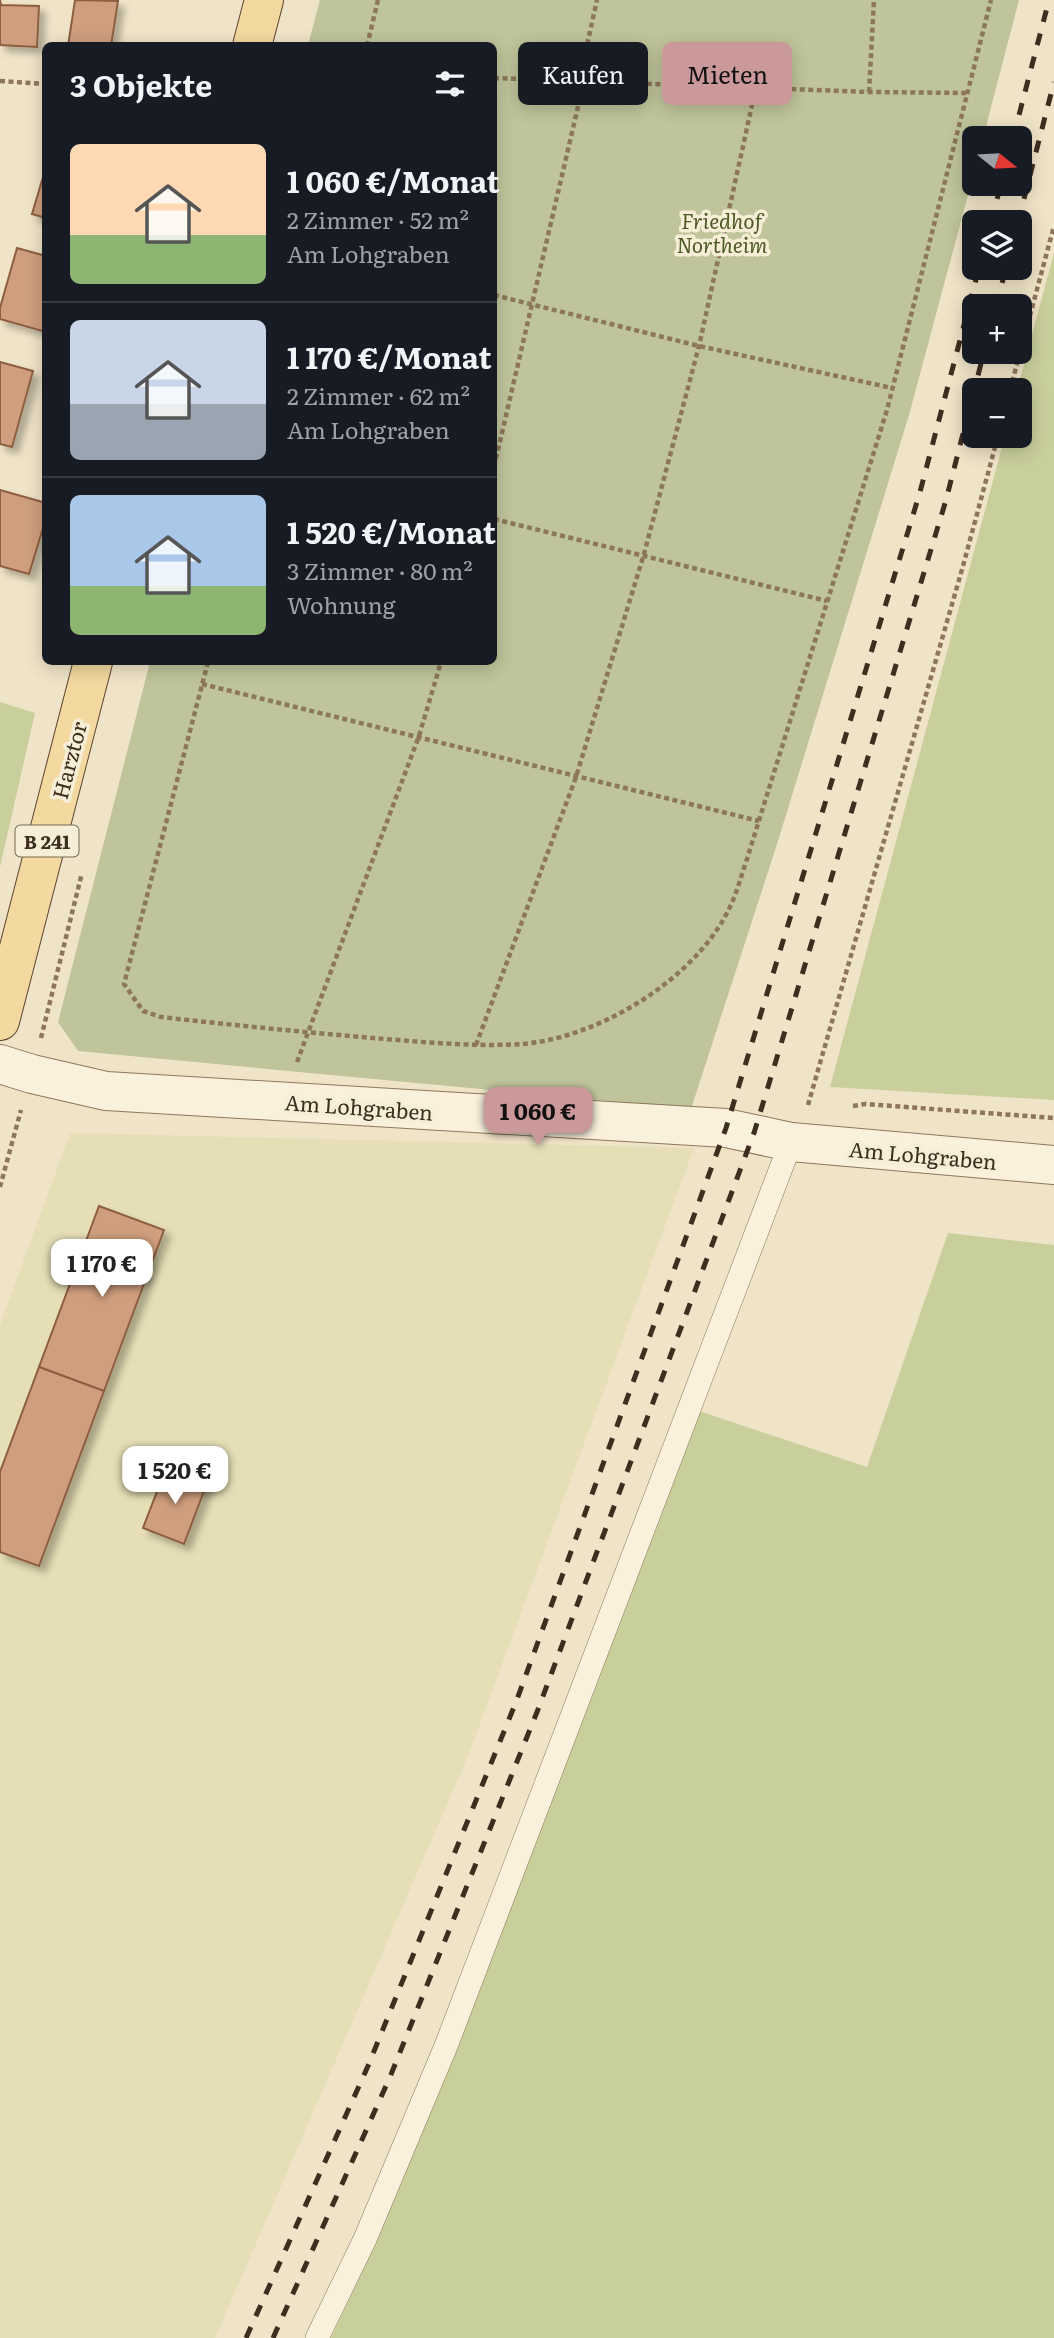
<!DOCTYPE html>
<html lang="de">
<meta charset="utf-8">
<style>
body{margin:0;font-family:Literata,serif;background:#242831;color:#f1f3f6;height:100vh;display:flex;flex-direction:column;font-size:26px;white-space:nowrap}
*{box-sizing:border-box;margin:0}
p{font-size:23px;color:#9ea1a6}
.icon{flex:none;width:38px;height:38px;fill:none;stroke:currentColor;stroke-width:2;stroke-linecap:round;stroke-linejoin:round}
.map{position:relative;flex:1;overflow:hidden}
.panel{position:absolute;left:42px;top:42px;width:455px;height:623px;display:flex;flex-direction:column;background:#171b24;border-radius:10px;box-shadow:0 4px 18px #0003}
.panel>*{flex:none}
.guide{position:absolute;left:518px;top:42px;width:430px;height:63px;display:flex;gap:14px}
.needle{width:46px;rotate:108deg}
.controls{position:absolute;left:962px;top:126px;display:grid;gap:14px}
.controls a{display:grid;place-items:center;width:70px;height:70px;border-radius:10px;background:#171b24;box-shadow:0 4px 18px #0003;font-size:35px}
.price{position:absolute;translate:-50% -60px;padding:0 16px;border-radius:14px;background:#fff;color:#222;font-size:23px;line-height:46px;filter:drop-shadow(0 2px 4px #0008)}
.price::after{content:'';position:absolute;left:50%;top:42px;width:21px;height:16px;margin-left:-10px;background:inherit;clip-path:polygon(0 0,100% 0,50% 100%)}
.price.selected{background:#cc999b;color:#111}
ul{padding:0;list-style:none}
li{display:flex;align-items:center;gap:21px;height:175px;padding:0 28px}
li+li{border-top:2px solid #363941}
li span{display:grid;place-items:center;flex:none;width:196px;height:140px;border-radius:10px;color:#555}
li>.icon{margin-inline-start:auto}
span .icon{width:84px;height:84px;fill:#fffc;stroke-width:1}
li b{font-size:30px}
h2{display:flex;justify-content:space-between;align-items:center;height:84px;padding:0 28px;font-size:30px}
.tag{padding:0 24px;border-radius:10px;background:#171b24;box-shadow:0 4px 18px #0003;font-size:24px;line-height:63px}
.tag.selected{background:#cc999b;color:#111}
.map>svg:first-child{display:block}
</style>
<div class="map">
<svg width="1054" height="2338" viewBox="0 0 1054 2338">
<defs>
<filter id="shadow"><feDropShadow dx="6" dy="6" stdDeviation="3.5" flood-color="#0004"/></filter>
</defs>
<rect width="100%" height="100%" fill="#f0e4c8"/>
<!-- farmland -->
<polygon fill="#e6deb5" points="70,1133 694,1148 468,1756 215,2338 0,2338 0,1325"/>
<!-- green -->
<g fill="#c9cf9b">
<polygon points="1054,253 1054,1100 830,1087 1005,436 1020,436 1020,390 1017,390"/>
<polygon points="0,702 35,713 0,867"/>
<polygon points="948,1233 1054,1245 1054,2338 331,2338 371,2253 494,1950 699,1411 867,1467"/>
</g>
<!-- cemetery -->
<polygon fill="#bfc49a" points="320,0 1019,0 983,138 975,138 975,169 909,415 778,841 691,1109 78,1051 58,1022 150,662 494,662 494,46 308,45"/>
<!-- building -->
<g fill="#cf9f7d" stroke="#8d5f41" stroke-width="2" filter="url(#shadow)">
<polygon points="0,0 1,5 39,6 37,47 0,45"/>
<polygon points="75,0 118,1 111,46 68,46"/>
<polygon points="46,167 46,218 32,214"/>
<polygon points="17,248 46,256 46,332 0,319 0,308"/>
<polygon points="0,362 33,371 12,447 0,444"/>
<polygon points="0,490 46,503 46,518 29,574 0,566"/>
<polygon points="99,1206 164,1230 104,1391 39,1367"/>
<polygon points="39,1367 104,1391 39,1566 0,1552 0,1472"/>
<polygon points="166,1468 207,1483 184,1544 143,1528"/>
</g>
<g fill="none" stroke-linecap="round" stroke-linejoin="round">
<!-- service casing -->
<g stroke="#8d765c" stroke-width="24">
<polyline id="service" points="317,2338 365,2239 446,2046 791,1142"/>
</g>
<!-- minor casing -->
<g stroke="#8d765c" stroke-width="40">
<polyline id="minor" points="0,1064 32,1074 106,1091 726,1128 791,1142 1054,1165"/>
</g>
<!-- primary casing -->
<g stroke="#5b4430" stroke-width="40">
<g id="primary">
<polyline points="252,46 264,0"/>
<polyline points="0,1021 93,662"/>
</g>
</g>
<!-- path -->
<g stroke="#8d765c" stroke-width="4.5" stroke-dasharray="5 3.5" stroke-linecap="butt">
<polyline points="367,46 378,0"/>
<polyline points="494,78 869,92 968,93"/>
<polyline points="0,81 46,84"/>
<polyline points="869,92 874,0"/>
<polyline points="494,295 699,346 892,388"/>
<polyline points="1010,390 1054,226"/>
<polyline points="494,467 584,81 585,54 597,0"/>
<polyline points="494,519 827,601"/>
<path d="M208,662l-84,322 19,27 18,6c71,8 141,15 212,21 49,4 100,9 149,6 77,-6 173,-65 207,-135 8,-16 12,-33 18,-50l140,-449 104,-410"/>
<polyline points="202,684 759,821"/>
<polyline points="41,1038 82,873"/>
<polyline points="476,1045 576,777 644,554 699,346 756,87"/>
<polyline points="297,1062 419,736 441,662"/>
<polyline points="808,1105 963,566 998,436"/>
<polyline points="853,1106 865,1104 1054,1118"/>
<polyline points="0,1187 21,1110"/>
</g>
<!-- service -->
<use href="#service" stroke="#faf1dc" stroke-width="23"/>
<!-- minor -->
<use href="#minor" stroke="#faf1dc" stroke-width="38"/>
<!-- primary -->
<use href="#primary" stroke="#f3d9a0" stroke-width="38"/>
<!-- rail -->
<g stroke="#3d2e20" stroke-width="5" stroke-dasharray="12 12" stroke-linecap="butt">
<polyline points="1013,138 1049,0"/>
<polyline points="991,222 1001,184"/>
<polyline points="1018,222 1054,82"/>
<polyline points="996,306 1006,268"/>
<polyline points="246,2338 368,2066 516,1702 726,1128 920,492 979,268"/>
<polyline points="273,2338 390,2077 537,1712 754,1133 946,500 984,352"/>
</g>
</g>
<g text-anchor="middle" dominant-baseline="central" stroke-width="7" stroke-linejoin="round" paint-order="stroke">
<!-- shield labels -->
<rect fill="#f7eed8" stroke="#756857" stroke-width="2" x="15.5" y="825.5" width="63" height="31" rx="5"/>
<g font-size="19" font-weight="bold" fill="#3d2e20">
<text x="47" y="841">B 241</text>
</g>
<!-- park labels -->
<g font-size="21" font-style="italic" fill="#4d5a26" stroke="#f7eed8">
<text x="722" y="219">Friedhof<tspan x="722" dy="24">Northeim</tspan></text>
</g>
<!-- street labels -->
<g font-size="21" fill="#3d2e20" stroke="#f7eed8">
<text transform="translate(68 760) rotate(-75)">Harztor</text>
<text transform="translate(359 1106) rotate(4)">Am Lohgraben</text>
<text transform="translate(923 1154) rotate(5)">Am Lohgraben</text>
</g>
</g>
</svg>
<div class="controls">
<a><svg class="needle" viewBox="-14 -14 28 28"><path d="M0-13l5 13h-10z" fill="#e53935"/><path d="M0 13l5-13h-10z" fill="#9ea1a6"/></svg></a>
<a><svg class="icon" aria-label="layers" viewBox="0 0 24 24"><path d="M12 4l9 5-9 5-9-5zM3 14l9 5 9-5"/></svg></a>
<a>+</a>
<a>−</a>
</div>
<b class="price selected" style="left:538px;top:1147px">1 060 €</b>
<b class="price" style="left:102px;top:1299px">1 170 €</b>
<b class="price" style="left:175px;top:1506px">1 520 €</b>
<div class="guide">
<a class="tag">Kaufen</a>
<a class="tag selected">Mieten</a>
</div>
<section class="panel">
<h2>3 Objekte<svg class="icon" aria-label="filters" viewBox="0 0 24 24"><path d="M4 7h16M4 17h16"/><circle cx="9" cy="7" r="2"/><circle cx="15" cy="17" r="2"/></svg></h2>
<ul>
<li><span style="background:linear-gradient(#ffd9b3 65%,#8fb573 0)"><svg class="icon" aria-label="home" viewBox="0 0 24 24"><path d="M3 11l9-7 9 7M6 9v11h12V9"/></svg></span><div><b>1 060 €/Monat</b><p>2 Zimmer · 52 m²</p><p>Am Lohgraben</p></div></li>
<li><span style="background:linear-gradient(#c9d6e8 60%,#9aa5b1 0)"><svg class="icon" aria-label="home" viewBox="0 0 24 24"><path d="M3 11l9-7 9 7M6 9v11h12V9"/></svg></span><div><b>1 170 €/Monat</b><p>2 Zimmer · 62 m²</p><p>Am Lohgraben</p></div></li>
<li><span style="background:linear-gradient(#a9c7e8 65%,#8fb573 0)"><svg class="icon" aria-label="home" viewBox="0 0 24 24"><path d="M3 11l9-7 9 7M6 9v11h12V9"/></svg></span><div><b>1 520 €/Monat</b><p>3 Zimmer · 80 m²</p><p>Wohnung</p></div></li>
</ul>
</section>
</div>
